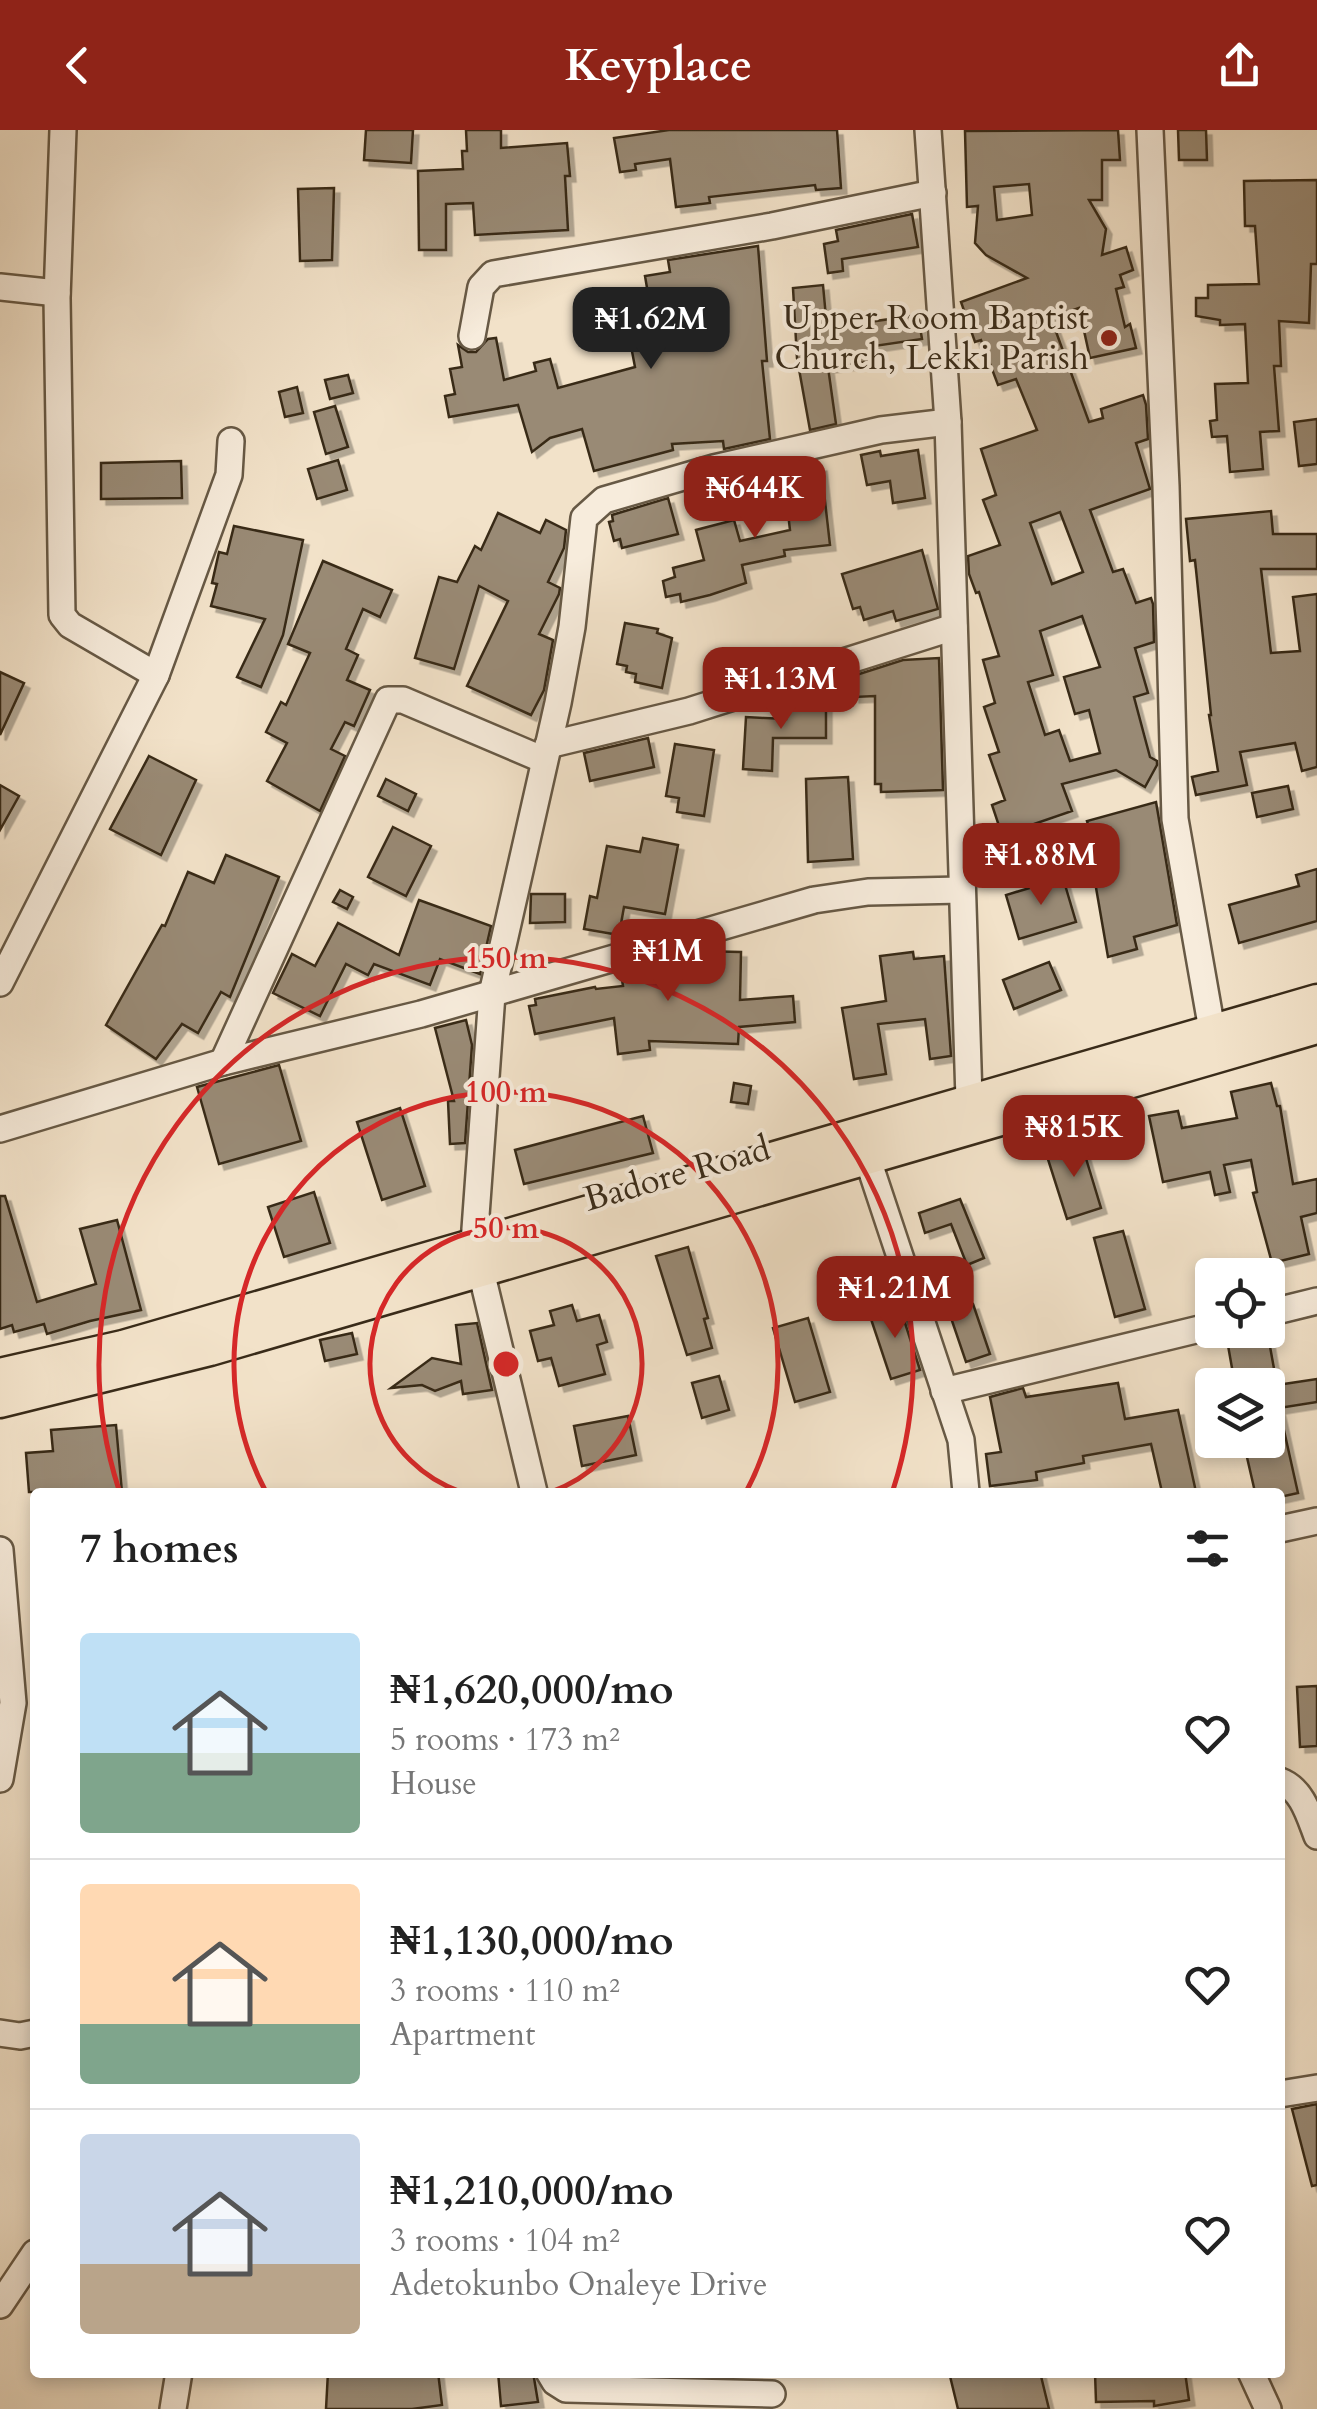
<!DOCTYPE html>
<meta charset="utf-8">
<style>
body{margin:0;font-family:Cardo,serif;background:#f2f2f2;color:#222;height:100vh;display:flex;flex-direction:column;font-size:38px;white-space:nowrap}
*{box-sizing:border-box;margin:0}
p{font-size:32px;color:#767676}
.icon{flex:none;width:55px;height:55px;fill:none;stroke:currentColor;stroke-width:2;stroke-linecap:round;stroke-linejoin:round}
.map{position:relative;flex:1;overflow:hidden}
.drawer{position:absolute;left:30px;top:1358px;width:1255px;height:890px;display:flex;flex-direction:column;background:#fff;border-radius:10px;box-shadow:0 5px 15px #0003}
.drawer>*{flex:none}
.buttons{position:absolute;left:1195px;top:1128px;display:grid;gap:20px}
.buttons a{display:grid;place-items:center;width:90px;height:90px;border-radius:10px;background:#fff;box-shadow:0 5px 15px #0003;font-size:50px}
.price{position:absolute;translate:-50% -85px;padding:0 22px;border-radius:20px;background:#8f2418;color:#fff;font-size:32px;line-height:65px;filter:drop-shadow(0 2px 5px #0008)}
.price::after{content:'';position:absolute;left:50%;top:60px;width:30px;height:22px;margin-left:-15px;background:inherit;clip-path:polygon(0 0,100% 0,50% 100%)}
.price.on{background:#222;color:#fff}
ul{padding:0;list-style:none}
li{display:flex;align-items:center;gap:30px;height:250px;padding:0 50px}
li+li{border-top:2px solid #e0e0e0}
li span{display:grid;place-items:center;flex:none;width:280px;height:200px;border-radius:10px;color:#555}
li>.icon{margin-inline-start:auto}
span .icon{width:120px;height:120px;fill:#fffc;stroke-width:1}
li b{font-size:42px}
h2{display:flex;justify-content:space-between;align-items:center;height:120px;padding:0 50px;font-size:42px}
header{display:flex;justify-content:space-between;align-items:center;height:130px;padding:0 50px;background:#8f2418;color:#fff;font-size:45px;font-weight:700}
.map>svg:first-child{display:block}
</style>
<header><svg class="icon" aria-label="back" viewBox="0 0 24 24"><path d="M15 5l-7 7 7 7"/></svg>Keyplace<svg class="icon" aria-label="share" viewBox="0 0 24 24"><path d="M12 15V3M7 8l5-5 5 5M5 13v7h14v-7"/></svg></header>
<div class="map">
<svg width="1317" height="2279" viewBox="0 0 1317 2279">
<defs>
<filter id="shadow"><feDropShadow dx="5.5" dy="5.5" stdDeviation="0" flood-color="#0004"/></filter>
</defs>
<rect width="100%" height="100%" fill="#f2e2c9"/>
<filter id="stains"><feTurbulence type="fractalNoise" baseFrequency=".002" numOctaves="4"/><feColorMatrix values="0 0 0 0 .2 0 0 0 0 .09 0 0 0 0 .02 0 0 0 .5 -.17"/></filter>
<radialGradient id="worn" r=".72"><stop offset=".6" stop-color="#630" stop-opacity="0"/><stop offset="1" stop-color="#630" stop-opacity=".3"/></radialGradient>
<!-- building -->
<g fill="#998a75" stroke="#392b19" stroke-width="2.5" fill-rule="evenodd" filter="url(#shadow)">
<polygon points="366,0 413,0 411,33 364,30"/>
<polygon points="466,0 501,0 501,18 567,13 570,46 565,46 568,100 475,105 473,73 446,74 446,120 419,120 418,41 463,39 462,21 467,21"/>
<polygon points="669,0 837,0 841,58 816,60 815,55 709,67 710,73 676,77 670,29 635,34 636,40 620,42 614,8"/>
<path d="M1118,0l2,30h-18v40h-13l17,29 -4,26 24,-8 7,23 -13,5 4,12 -8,2 9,38 5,-3 6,24 -46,10 -11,-50 -28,10 38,104 14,-4 -2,-9 42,-14 3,10 2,34 -12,4 14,46 -60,21 23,62 10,-3 13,34 15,-5 2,6 1,38 -19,6 13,45 -14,4 16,60 7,4v4l-12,22 -29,-17 -54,14 10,27 -70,24 -10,-30 13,-5 -16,-45 10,-3 -15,-45 11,-4 -12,-43 16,-4 -20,-64 -3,1 -7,-19 -1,-18 32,-11 -17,-45 13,-5 -15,-46 56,-19 -21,-51 -18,6 -17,-45 -6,2 -14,-40 66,-24 -41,-23 -11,-12 3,-37 -11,1 -2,-76zM1029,54l3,31 -35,5 -3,-33zM1060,382l23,60 -31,12 -22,-61zM1082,486l18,51 -36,10 11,37 14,-4 11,43 -30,8 -11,-31 -14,5 -17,-53 25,-7 -13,-44z"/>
<polygon points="1178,0 1206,0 1207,30 1179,30"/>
<polygon points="1317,50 1317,134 1311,134 1309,193 1279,191 1281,236 1274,236 1279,301 1260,302 1263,339 1230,342 1227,306 1212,307 1210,291 1217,290 1215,254 1248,253 1245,194 1220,195 1220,190 1196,186 1196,168 1208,168 1208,155 1259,154 1255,96 1245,96 1244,51"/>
<polygon points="334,58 332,130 300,131 298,59"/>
<polygon points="912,84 918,117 842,129 843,141 828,143 824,114 838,111 836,100"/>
<polygon points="758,116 767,231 762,231 770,309 724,319 723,311 672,314 673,320 594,341 582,299 550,308 532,322 518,275 449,287 445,266 455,264 450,239 462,237 458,215 468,222 476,222 488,209 496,208 504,250 536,241 534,233 550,229 558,258 635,237 631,216 656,211 645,146 670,142 668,130"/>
<polygon points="823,155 827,198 918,185 922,209 874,216 875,231 828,237 836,294 810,300 797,228 793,158"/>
<polygon points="348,245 353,263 330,269 325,250"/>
<polygon points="297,257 303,283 285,287 279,262"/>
<polygon points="335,276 348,317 326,324 314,282"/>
<polygon points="1317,289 1317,334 1299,336 1294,292"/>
<polygon points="918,320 925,368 893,373 890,351 867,355 861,325 880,321 881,326"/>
<polygon points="338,330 347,360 317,369 308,339"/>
<polygon points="181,331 182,368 101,369 101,333"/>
<polygon points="821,336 830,415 784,420 785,426 742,435 746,453 710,465 681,472 680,464 666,467 663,451 675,447 673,438 704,430 696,400 734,390 740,411 790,400 783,340"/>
<polygon points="668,368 678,404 622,418 620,409 614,411 609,392 613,391 612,385"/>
<polygon points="1271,381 1273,404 1317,404 1317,439 1261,439 1271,523 1300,521 1293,467 1317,464 1317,637 1302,641 1295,613 1240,622 1247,655 1196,665 1192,647 1218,641 1209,585 1211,585 1195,430 1190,431 1186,389"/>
<polygon points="498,383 540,403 546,390 566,400 564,418 548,452 560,458 559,464 539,504 553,510 544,560 531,585 467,556 508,471 479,456 454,539 415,528 439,447 457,452 475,416 481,420"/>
<polygon points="234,396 303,410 283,505 261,557 237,547 265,489 211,476 217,454 212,453 219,422 227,424"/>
<polygon points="922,420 938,479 896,491 893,481 864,490 860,477 853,479 842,444"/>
<polygon points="323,431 392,460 380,487 363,479 346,519 358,525 347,550 370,560 354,596 345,592 331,619 345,626 320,681 267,651 287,613 266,602 281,572 286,575 310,523 288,514"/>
<polygon points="625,493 658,499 657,503 672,508 662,558 635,552 636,544 626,542 627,536 617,534"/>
<polygon points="939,528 943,660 881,662 881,654 875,654 875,566 854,567 853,546 903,530"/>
<polygon points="0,542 24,553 0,605"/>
<polygon points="786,573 826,573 826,608 773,608 772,641 743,639 746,587 786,589"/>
<polygon points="648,608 654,637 590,651 584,623"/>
<polygon points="675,614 714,620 704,686 677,682 679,668 666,666"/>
<polygon points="149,626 196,650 161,725 110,699"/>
<polygon points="848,647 853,729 808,732 806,649"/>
<polygon points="386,649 416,664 408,681 378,666"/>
<polygon points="0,655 19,666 0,700"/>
<polygon points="1288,656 1293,679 1257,687 1252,663"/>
<polygon points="1156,672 1177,795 1134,807 1137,819 1108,827 1094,746 1103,745 1087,691"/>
<polygon points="393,697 431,716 406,766 368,747"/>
<polygon points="643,708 678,715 665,784 624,777 619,805 584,799 590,766 597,768 607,716 640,722"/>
<polygon points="226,725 279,747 230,867 221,862 198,903 182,894 156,929 106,895 162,795 165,796 188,742 214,753"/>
<polygon points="1317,739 1317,791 1239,813 1229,775 1299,756 1296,745"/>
<polygon points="1063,748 1076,792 1019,809 1006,765"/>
<polygon points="340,760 353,767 347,779 333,772"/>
<polygon points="531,764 565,764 565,792 530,793"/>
<polygon points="419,770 491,796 480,844 440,829 430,855 374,834 368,845 346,834 320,886 273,863 292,824 315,836 338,793 399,825"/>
<polygon points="697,821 741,822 740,870 793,866 795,892 739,897 738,914 649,911 650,920 618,924 614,888 535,904 529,876 536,875 535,869 595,857 596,859 623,856 621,843"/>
<polygon points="913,822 914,829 944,826 951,926 930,929 925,889 878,894 886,944 854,949 842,878 886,871 880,826"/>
<polygon points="1049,832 1061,860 1014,879 1003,850"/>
<polygon points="466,890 472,915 465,1013 450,1014 448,971 454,971 435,898"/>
<polygon points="279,935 301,1011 219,1034 197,957"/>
<polygon points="734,953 751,956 748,974 731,972"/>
<polygon points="1271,953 1277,976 1280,976 1293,1054 1317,1049 1317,1083 1301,1087 1309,1124 1272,1133 1253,1063 1257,1062 1251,1030 1224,1035 1230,1062 1215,1065 1210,1042 1163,1052 1149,986 1178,981 1182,998 1237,988 1231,962"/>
<polygon points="400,978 425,1056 382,1070 357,992"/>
<polygon points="643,986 653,1023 524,1054 515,1020"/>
<polygon points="1081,1012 1101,1078 1067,1089 1046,1023"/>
<polygon points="314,1062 330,1113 284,1127 268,1077"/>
<polygon points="0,1066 5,1066 37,1172 96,1154 80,1099 117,1090 141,1180 90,1191 47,1204 44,1194 14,1202 12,1195 0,1199"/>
<polygon points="960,1069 984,1128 967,1135 951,1094 925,1103 919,1083"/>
<polygon points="1123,1101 1145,1179 1115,1187 1094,1108"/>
<polygon points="688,1117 708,1188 704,1189 712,1218 687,1225 656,1126"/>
<polygon points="899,1174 920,1240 891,1249 869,1183"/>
<polygon points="973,1174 990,1224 966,1232 949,1182"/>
<polygon points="572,1175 577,1191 599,1185 607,1212 597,1215 605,1244 559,1256 551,1228 538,1231 530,1201 554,1195 550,1181"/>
<polygon points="808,1188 830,1262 795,1272 773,1198"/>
<polygon points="477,1193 492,1260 463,1264 461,1251 435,1261 422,1255 391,1258 432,1228 461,1234 456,1195"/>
<polygon points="1238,1200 1267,1200 1277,1255 1317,1249 1317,1272 1279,1278 1298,1363 1280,1367 1280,1362 1255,1362 1243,1310 1268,1310 1268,1255 1270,1255 1235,1255 1226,1204"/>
<polygon points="352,1203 357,1224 325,1231 320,1210"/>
<polygon points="719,1246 729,1280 702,1288 692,1253"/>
<polygon points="1118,1253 1125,1289 1178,1280 1196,1362 1162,1362 1151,1314 1083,1326 1084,1333 1036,1342 1037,1350 990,1356 986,1324 1001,1322 990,1267 1023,1258 1026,1267"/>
<polygon points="628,1286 636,1325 582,1336 574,1296"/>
<polygon points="116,1295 122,1362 29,1362 26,1323 53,1321 51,1300"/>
<polygon points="1317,1556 1317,1616 1300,1617 1297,1557"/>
<polygon points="1317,1974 1317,2055 1312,2056 1292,1979"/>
<polygon points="328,2242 438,2242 442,2275 412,2279 326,2279"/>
<polygon points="498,2242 533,2242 538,2272 501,2276"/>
<polygon points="949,2242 1040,2242 1049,2279 958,2279"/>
<polygon points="1095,2242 1185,2242 1189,2270 1154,2276 1154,2271 1096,2272"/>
</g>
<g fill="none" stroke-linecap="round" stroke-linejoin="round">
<!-- minor casing -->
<g stroke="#675945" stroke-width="30">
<g id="minor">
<polyline points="63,0 57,168 62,485 70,495 156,545"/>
<polyline points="928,0 948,292 969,969"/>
<polyline points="1150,0 1166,356 1175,689 1212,900"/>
<polyline points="0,157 57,163"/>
<polyline points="472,206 481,157 493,144 772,96 933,63"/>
<polyline points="548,615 689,581 954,497"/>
<polyline points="0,853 156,545 229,345 231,311"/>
<polyline points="223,932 388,570 403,570 544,630"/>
<polyline points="0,999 223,932 421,884 814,770 868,762 962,760"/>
<polyline points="867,1027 961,1310 966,1362"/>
<polyline points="474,1113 492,864 558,573 572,497 584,388 604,370 714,338 881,300 948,292"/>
<polyline points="481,1141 534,1362"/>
<polyline points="1268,1183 1317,1171"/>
<polyline points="944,1261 1212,1196"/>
<polyline points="1280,1399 1317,1391"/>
<polyline points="0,1420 13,1573 0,1649"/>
<path d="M1280,1651c22,8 29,34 37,55"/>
<polyline points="0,1903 20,1906 35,1903"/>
<polyline points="1280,1964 1317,1958"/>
<polyline points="0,2175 35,2123"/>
<polyline points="549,2242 555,2252 566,2259 772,2264"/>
<polyline points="1251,2242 1268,2279"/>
<polyline points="173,2279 179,2242"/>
</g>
</g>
<!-- major casing -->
<g stroke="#392b19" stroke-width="35">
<g id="major">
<polyline points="0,1244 123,1216 1317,870"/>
<polyline points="0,1272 210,1220 1317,898"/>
</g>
</g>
<!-- minor -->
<use href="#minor" stroke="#f7ecdc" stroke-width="25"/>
<!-- major -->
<use href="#major" stroke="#f2e2c9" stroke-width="30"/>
</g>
<!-- distance rings -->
<g fill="none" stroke="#d62828" stroke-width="5">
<path d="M461 1362A136 136 0 1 1 551 1362"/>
<path d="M266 1362A272 272 0 1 1 746 1362"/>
<path d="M119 1360A407 407 0 1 1 893 1360"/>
</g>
<!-- markers -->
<circle fill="#8f2418" stroke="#f7ecdc" stroke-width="4" cx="1109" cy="208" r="10"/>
<g text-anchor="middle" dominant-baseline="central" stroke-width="8" stroke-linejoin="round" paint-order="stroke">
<!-- poi labels -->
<g font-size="35" fill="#392b19" stroke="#f7ecdc" text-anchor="end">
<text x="1089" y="188">Upper Room Baptist<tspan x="1089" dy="40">Church, Lekki Parish</tspan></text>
</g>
<!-- street labels -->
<g font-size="35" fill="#392b19" stroke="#f7ecdc">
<text transform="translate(677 1044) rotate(-16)">Badore Road</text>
</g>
</g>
<circle cx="506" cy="1234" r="15" fill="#d62828" stroke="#f7ecdc" stroke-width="5"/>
<g font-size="30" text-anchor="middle" font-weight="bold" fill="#d62828" stroke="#f7ecdc" stroke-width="8" stroke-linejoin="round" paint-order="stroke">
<text x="506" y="838">150 m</text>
<text x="506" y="972">100 m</text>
<text x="506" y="1108">50 m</text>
</g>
<rect width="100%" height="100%" filter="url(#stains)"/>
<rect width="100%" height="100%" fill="url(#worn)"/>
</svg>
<div class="buttons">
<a><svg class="icon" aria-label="locate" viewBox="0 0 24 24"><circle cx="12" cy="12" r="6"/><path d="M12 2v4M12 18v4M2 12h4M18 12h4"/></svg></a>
<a><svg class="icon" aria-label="layers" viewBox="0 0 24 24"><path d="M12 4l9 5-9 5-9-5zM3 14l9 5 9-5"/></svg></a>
</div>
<b class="price on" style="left:651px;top:242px">₦1.62M</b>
<b class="price" style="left:755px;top:411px">₦644K</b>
<b class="price" style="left:781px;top:602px">₦1.13M</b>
<b class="price" style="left:1041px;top:778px">₦1.88M</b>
<b class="price" style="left:668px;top:874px">₦1M</b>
<b class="price" style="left:1074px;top:1050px">₦815K</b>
<b class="price" style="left:895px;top:1211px">₦1.21M</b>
<section class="drawer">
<h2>7 homes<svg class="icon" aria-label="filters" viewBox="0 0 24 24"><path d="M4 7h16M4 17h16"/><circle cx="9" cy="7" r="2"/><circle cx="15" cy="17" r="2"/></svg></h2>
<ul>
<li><span style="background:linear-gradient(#bfe0f5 60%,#7fa58c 0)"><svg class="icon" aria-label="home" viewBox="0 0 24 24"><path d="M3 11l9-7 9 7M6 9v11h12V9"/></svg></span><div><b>₦1,620,000/mo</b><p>5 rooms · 173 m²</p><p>House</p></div><svg class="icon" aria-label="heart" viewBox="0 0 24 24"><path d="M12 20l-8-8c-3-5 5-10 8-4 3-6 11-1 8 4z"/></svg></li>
<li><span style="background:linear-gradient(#ffd9b3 70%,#7fa58c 0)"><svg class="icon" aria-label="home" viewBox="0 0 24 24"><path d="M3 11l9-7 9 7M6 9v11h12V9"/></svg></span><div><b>₦1,130,000/mo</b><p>3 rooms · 110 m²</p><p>Apartment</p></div><svg class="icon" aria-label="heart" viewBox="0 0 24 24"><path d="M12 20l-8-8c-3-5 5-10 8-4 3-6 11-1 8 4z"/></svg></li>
<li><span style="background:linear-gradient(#c9d6e8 65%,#b9a48a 0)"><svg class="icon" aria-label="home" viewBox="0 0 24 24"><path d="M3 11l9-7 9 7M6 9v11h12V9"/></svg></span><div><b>₦1,210,000/mo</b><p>3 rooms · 104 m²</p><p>Adetokunbo Onaleye Drive</p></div><svg class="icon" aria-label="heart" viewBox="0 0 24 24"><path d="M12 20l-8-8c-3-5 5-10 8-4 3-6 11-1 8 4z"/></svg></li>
</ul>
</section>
</div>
